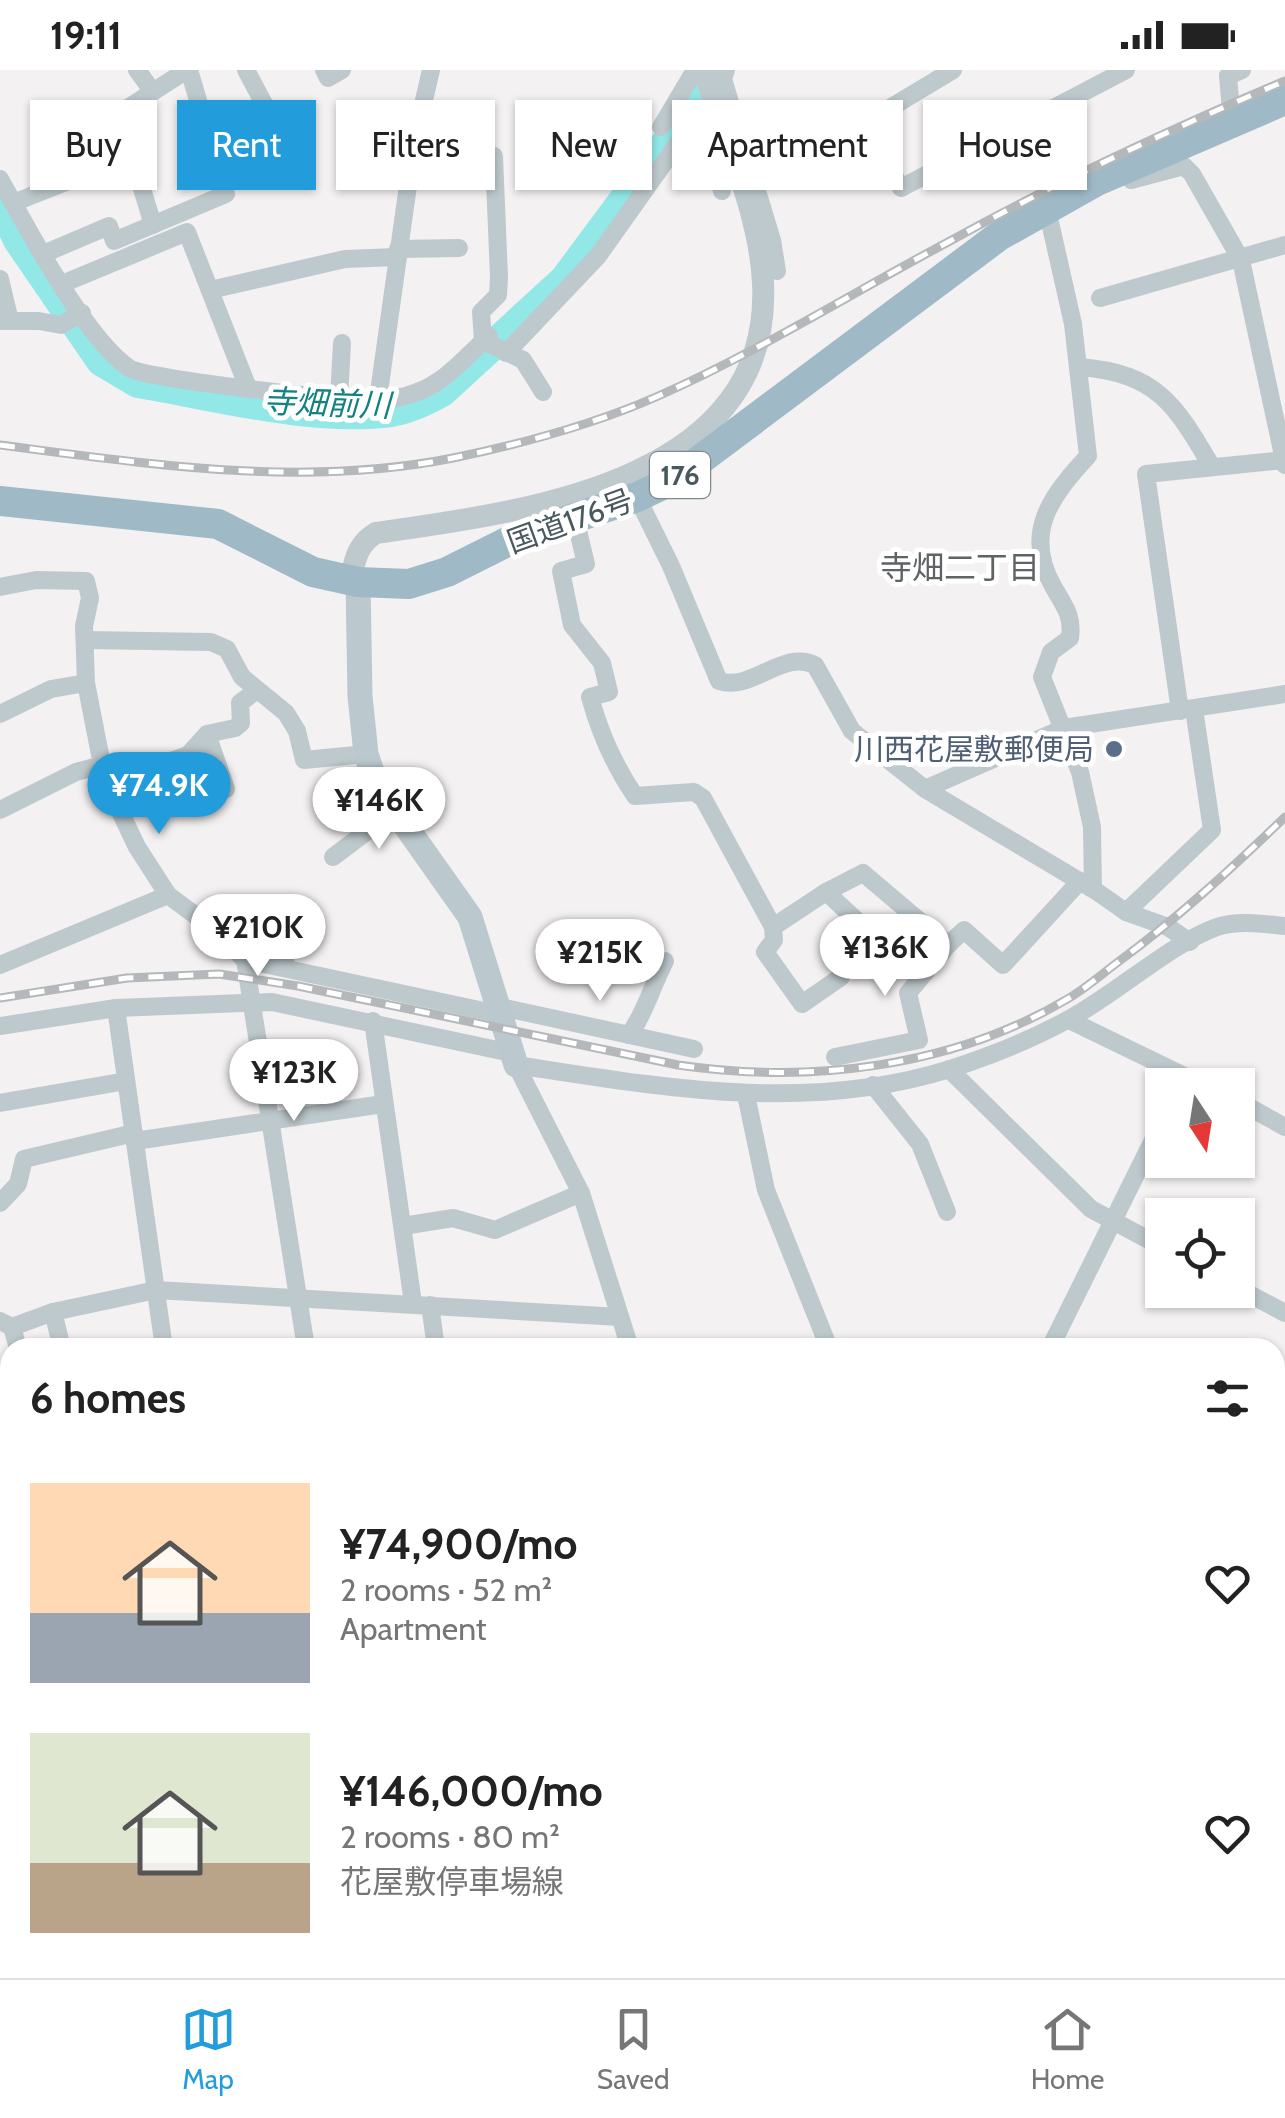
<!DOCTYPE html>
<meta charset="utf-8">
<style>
body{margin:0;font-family:Cabin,"Noto Sans JP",sans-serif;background:#f2f2f2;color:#222;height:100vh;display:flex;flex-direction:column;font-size:38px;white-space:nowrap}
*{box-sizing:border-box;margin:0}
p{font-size:32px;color:#767676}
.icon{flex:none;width:55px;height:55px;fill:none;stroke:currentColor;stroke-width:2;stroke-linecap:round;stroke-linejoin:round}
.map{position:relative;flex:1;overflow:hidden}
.drawer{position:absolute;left:0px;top:1268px;width:1285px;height:642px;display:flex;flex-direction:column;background:#fff;border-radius:30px 30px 0 0;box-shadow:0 2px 8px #0004}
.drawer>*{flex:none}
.banner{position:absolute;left:30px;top:30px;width:1225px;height:90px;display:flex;gap:20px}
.needle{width:65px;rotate:168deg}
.buttons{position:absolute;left:1145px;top:998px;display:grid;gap:20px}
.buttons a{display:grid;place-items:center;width:110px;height:110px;border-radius:0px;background:#fff;box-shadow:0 2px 8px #0004;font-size:50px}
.price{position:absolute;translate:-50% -85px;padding:0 22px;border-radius:35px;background:#fff;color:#222;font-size:32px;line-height:65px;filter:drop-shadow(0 2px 5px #0008)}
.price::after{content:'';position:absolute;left:50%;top:60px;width:30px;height:22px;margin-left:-15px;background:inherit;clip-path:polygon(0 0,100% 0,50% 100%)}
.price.on{background:#239cdc;color:#fff}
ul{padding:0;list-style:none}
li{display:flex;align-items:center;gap:30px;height:250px;padding:0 30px}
li span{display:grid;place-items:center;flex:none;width:280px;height:200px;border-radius:0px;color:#555}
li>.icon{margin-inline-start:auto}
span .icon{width:120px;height:120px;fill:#fffc;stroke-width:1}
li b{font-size:42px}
h2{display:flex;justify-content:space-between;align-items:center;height:120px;padding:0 30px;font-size:42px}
.pill{padding:0 35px;border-radius:0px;background:#fff;box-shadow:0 2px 8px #0004;font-size:35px;line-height:90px}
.pill.on{background:#239cdc;color:#fff}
.status{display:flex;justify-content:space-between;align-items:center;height:70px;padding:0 50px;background:#fff;direction:ltr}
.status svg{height:28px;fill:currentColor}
.tab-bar{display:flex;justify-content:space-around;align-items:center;height:140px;border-top:2px solid #e0e0e0;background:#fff;font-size:28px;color:#767676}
.tab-bar a{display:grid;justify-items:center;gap:5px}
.tab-bar .on{color:#239cdc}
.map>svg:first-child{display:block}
</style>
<div class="status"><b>19:11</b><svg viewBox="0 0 49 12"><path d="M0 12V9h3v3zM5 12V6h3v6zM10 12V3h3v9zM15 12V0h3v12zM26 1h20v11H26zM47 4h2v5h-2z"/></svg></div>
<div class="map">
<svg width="1285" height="1908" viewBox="0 0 1285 1908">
<rect width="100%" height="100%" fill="#f3f1f2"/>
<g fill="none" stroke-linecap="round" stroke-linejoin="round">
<!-- river -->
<path stroke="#92e8e7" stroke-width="30" d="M0,132l18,38 83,121 37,22c78,13 174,39 253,29 19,-3 35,-11 51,-20l123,-113 135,-182 15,-27"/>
<!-- minor -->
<g stroke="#bec9cd" stroke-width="18">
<polyline points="137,0 153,22"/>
<polyline points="324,0 328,8 342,0"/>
<polyline points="726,0 723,9 772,170 777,201"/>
<polyline points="953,0 865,53 901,118 1126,0"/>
<polyline points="669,44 707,70 722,121"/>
<polyline points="1232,52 1228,6 1242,0"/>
<polyline points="661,57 695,0"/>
<polyline points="494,86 499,207 498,225 481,242 483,271 523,290 543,322"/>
<polyline points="217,96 280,64 246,0"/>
<path d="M0,109c27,49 85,159 129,189 17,11 213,33 243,32 14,0 31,-2 45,-8 29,-10 49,-36 72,-56"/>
<polyline points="1131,110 1184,96 1192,104 1241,190 1284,390"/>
<polyline points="13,133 84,105"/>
<path d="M1047,139l26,115 15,132c-37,40 -66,77 -34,132 11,19 19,28 16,50l-19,14 -9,25 38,95 12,55 1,62"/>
<polyline points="153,155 129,76 115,70 109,50 187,0"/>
<polyline points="398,179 459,178"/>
<polyline points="43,184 109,156 114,171 226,124 189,0"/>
<polyline points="0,209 10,251"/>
<polyline points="62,214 187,162 248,318"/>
<polyline points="210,220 345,189 397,187"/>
<polyline points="1100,228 1285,175"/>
<polyline points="0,251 39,251 61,255 82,243"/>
<polyline points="506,283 598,186 688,59"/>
<path d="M1079,297c78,6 96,37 133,100"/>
<polyline points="339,328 342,273"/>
<polyline points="378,329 414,73 431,0"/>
<path d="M637,427l34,69 48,115c34,11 63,-32 96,-16l37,66 73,58 171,102 30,21 42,15 22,15"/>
<path d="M575,448l11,46 -25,7 11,54 30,38 7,29 -19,5c10,37 24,68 45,99l59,-4 9,6 70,129 1,13 -9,12 37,52 39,-27"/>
<polyline points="0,517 36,510 86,511 90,528 84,556 86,613 105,710 137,777 168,825 211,857 245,890 498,944"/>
<polyline points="85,570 211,572 227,579 242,607 286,643 297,661 304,690 366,684"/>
<polyline points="1180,641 1146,404 1284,390 1285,395"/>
<polyline points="0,644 51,619 86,613"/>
<polyline points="207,664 226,719"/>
<polyline points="104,704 171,691 188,685 207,664 235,658 241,653 240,633 257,620"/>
<polyline points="925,719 1064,658 1285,624"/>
<polyline points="0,740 76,702 102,695"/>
<polyline points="333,787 394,741"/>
<polyline points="826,822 863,803 948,875 964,860 1003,895 1080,811"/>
<polyline points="1126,842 1212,760 1194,639"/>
<polyline points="773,857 826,822 867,860"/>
<polyline points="245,890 306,1278"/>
<polyline points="0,895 168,825"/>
<polyline points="284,898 292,845"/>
<polyline points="496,936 694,979"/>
<polyline points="116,938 164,1278"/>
<polyline points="1069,950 1203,1015"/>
<polyline points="373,951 413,1233"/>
<polyline points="0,956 116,938 272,932 511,983"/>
<path d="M629,965c16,-22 23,-49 36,-74"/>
<polyline points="835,987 919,970 908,923 948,875"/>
<path d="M516,995c145,22 290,49 434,4 40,-13 83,-30 119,-50 47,-25 101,-75 148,-92 21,-7 47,-3 68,-1"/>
<polyline points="516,995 581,1123 630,1278"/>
<polyline points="949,999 1091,1139 1162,1177"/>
<polyline points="873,1015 920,1074 947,1142"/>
<polyline points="746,1025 766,1120 829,1278"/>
<polyline points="1238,1031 1285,1057"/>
<polyline points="0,1033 126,1011"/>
<polyline points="135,1071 383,1034"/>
<polyline points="0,1133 18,1114 24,1089 134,1063"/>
<polyline points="403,1156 453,1148 495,1160 581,1123"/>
<polyline points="1238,1218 1285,1243"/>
<polyline points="430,1235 436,1278"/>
<polyline points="53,1242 62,1278"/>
<polyline points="0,1251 12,1257 53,1242 156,1220 620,1247"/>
<polyline points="12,1257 18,1278"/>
<polyline points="1050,1278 1162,1052"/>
<polyline points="0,1361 10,1402"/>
<polyline points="0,1436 10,1433"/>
<polyline points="1275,1471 1285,1472"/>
<polyline points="0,1588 10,1596"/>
<polyline points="1275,1629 1285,1618"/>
<polyline points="0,1868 10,1823"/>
<polyline points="1275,1888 1285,1872"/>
<polyline points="0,1894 10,1896"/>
<polyline points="31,1900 39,1900"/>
<polyline points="310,1900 345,1908"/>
<polyline points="549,1900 558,1908"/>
<polyline points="805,1900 809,1908"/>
<polyline points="158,1908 158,1900"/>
<polyline points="387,1908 388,1900"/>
<polyline points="1262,1908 1267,1900"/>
</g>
<!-- tertiary -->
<g stroke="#bec9cd" stroke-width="22">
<path d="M350,511c5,-21 7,-37 26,-48 146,-21 397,-50 387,-250 -3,-70 -39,-146 -59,-213"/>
<polyline points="0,1736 10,1730"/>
</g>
<!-- secondary -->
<polyline stroke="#bbc9ce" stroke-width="25" points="358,512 360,626 366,684 376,714 470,847 516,995"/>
<!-- trunk -->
<polyline stroke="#9fbac6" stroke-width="30" points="0,431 218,454 313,502 358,512 409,514 447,502 515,468 637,427 673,410 999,166 1097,111 1285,30"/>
<!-- rail casing -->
<g stroke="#b4b8bb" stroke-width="9">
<g id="rail">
<path d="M0,375c149,19 303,43 453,13 68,-14 139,-33 203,-61 102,-45 196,-104 294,-156 109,-60 221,-112 335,-160"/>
<path d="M0,928l127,-20 92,-4 79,12 380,79c132,19 274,3 391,-67 17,-10 33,-24 49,-36 60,-44 113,-93 167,-145"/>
</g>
</g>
<!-- rail -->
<use href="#rail" stroke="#fff" stroke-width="5" stroke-dasharray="15" stroke-linecap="butt"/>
</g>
<!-- markers -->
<circle fill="#5c6f8a" stroke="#fff" stroke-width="4" cx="1114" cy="679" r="10"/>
<g text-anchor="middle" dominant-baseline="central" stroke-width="10" stroke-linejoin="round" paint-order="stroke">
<!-- shield labels -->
<rect fill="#fff" stroke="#808b8e" stroke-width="2.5" x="650" y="382" width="60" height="46" rx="8"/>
<g font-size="28" font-weight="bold" fill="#4a595e">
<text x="680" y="405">176</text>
</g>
<!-- street labels -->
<g font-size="30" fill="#4a595e" stroke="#fff">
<text transform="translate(570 451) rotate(-20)">国道176号</text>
</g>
<!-- service labels -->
<g font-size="30" fill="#4e5e75" stroke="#fff" text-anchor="end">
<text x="1094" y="679">川西花屋敷郵便局</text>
</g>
<!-- water labels -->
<g font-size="32" font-style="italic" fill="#138280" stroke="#fff">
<text transform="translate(327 333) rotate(2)">寺畑前川</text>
</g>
<!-- neighbourhood labels -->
<g font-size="32" fill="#5e6366" stroke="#fff">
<text x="960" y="497">寺畑二丁目</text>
</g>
</g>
</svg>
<div class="buttons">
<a><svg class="needle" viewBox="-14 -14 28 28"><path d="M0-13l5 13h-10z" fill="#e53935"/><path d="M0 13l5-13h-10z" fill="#767676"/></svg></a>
<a><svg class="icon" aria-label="locate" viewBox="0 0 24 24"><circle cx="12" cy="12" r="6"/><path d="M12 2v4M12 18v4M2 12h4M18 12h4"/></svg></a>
</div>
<b class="price on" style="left:159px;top:767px">¥74.9K</b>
<b class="price" style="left:379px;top:782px">¥146K</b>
<b class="price" style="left:258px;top:909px">¥210K</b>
<b class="price" style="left:885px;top:929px">¥136K</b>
<b class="price" style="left:600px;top:934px">¥215K</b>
<b class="price" style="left:294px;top:1054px">¥123K</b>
<div class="banner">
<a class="pill">Buy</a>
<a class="pill on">Rent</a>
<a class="pill">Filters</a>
<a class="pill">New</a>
<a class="pill">Apartment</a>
<a class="pill">House</a>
</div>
<section class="drawer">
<h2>6 homes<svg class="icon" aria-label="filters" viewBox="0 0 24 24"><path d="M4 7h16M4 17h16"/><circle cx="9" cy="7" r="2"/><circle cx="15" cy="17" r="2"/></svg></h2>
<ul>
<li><span style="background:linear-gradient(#ffd9b3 65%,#9aa5b1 0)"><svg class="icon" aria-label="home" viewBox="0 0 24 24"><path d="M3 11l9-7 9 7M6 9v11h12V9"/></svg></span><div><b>¥74,900/mo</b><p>2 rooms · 52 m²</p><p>Apartment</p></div><svg class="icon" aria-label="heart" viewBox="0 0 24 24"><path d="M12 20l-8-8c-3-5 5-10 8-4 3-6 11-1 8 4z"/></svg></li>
<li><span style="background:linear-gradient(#dfe7d0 65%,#b9a48a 0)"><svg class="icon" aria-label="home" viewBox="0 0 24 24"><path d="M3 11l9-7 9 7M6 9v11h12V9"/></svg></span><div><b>¥146,000/mo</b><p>2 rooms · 80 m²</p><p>花屋敷停車場線</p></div><svg class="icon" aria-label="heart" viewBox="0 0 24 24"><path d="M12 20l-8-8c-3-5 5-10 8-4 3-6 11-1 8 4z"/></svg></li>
</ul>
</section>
</div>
<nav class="tab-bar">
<a class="on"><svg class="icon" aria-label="map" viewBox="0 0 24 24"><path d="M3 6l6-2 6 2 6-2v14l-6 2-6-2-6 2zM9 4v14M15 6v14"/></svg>Map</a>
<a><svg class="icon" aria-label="saved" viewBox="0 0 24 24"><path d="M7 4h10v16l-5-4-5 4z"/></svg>Saved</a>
<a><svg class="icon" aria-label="home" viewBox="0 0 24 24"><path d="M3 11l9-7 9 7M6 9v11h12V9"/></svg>Home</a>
</nav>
